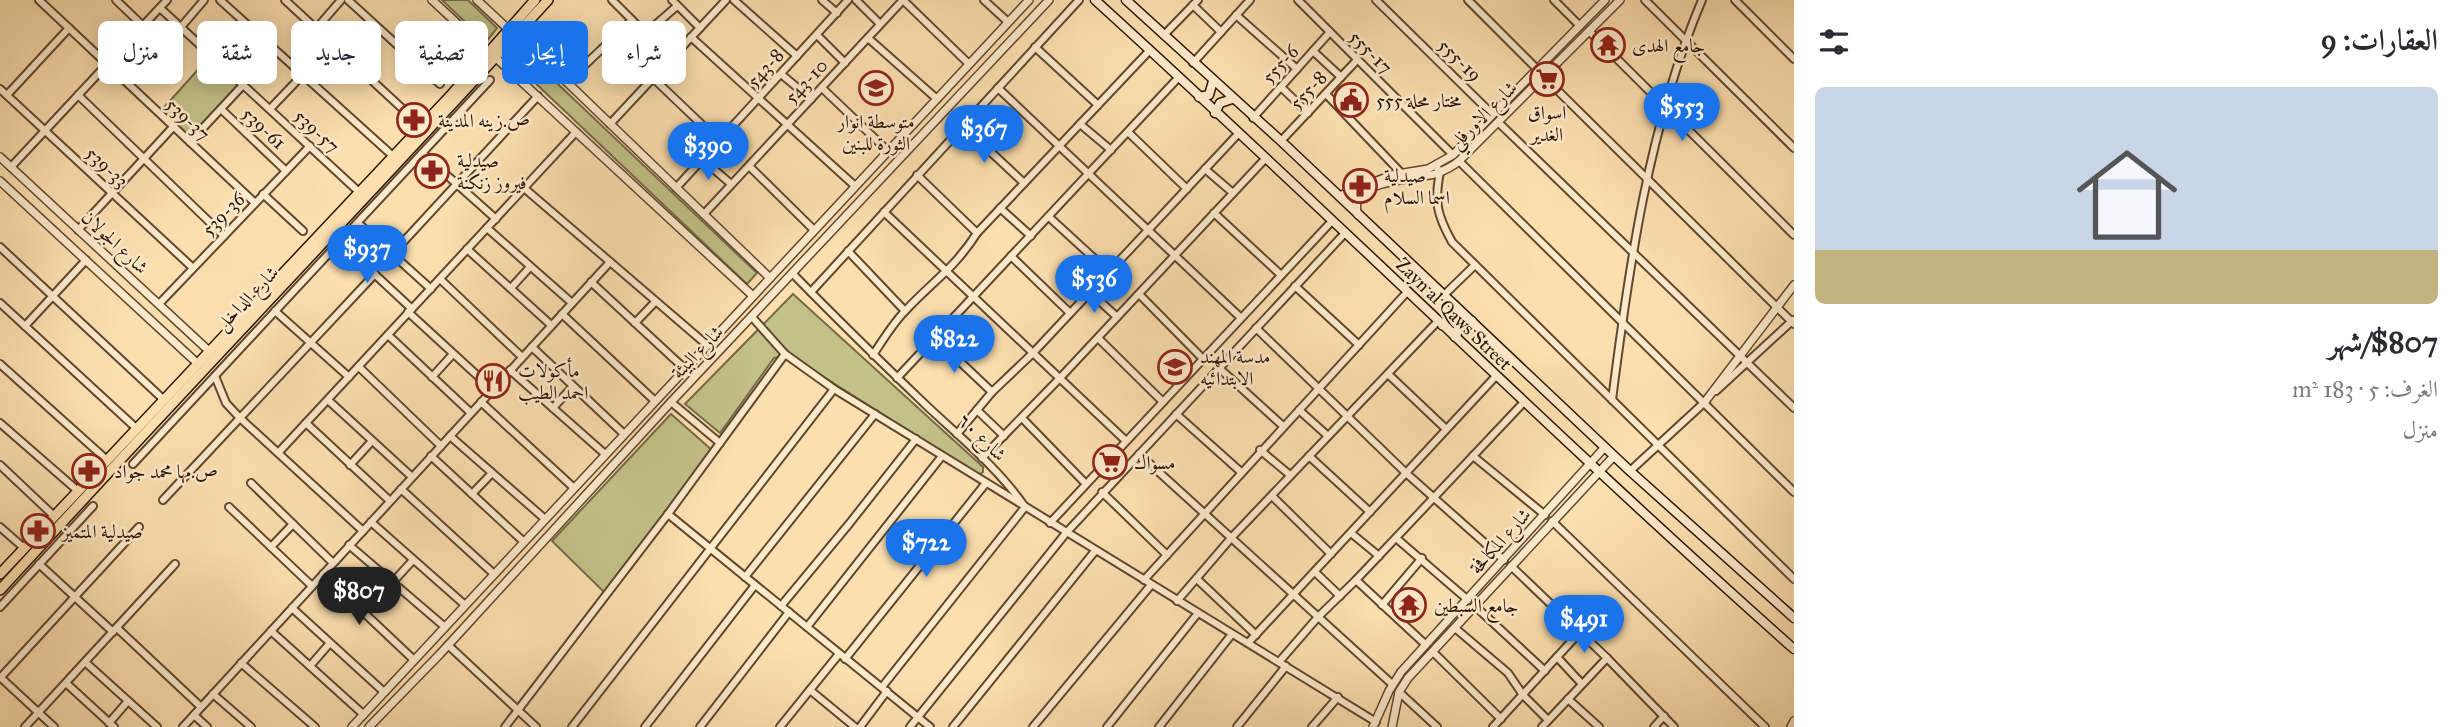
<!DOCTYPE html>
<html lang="ar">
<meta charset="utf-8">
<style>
body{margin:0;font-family:"IM FELL Great Primer",Amiri,serif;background:#f7f7f7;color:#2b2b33;direction:rtl;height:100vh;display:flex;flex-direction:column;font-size:26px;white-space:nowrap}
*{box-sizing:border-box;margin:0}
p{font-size:23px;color:#7c7c81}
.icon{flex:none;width:38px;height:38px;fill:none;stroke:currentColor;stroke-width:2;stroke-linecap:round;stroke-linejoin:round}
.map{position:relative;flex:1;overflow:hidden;direction:ltr}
.side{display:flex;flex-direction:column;background:#fff;width:665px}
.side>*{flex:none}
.guide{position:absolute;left:21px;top:21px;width:665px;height:63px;direction:rtl;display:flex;gap:14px}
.price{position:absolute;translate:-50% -60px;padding:0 16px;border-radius:24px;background:#1a73e8;color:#fff;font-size:23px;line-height:46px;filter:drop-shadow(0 2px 4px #0008)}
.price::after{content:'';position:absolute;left:50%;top:42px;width:21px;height:16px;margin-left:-10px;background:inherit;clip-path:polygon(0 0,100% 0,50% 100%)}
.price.current{background:#222;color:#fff}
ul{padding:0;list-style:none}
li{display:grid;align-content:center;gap:14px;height:371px;padding:0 21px}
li+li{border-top:2px solid #e1e1e2}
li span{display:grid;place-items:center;height:217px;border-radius:10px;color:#555}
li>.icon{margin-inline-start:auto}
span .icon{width:126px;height:126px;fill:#fffc;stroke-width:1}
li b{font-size:30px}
h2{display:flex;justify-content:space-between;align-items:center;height:84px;padding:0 21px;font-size:30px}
.pill{padding:0 24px;border-radius:10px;background:#fff;box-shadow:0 4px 18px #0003;font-size:24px;line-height:63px}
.pill.current{background:#1a73e8;color:#fff}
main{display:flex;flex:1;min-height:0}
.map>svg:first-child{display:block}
</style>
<main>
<section class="side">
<h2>العقارات: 9<svg class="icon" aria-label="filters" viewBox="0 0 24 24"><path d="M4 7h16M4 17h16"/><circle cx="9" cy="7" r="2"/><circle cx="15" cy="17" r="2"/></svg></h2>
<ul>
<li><span style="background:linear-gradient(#c9d6e8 75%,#c2b280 0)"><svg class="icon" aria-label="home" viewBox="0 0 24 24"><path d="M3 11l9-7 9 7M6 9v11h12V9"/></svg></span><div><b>$807/شهر</b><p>الغرف: 5 · 183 m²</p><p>منزل</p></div></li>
</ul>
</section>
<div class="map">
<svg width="1794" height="727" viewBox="0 0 1794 727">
<rect width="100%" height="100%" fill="#fcdfaf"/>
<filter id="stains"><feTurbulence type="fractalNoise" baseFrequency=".00286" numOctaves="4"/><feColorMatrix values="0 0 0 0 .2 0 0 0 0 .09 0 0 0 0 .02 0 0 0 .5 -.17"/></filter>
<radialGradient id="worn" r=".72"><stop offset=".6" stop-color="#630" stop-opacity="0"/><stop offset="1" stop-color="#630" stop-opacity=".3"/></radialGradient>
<!-- green -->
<g fill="#c2c188" stroke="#766b48" stroke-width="2">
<polygon points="442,0 468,0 497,28 486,42"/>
<polygon points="521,49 757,273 747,284 510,59"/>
<polygon points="212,54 243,85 190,142 159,113"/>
<polygon points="793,294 983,467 983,472 979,475 975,473 789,355 774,358 720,433 685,404"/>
<polygon points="671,414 714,452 607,595 552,541"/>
</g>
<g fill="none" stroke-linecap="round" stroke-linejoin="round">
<!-- minor casing -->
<g stroke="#5f4831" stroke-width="10">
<g id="minor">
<polyline points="39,0 255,203"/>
<polyline points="116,0 143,26"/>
<polyline points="220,0 394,157"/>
<path d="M285,0l121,112c8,3 14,3 21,9"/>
<polyline points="348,0 440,84"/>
<polyline points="612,0 671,59"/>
<polyline points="672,0 700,28"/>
<polyline points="734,0 797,56"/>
<polyline points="822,0 837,13"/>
<polyline points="856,0 880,24"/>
<polyline points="984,0 1008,22"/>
<polyline points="1298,0 1453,155"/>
<polyline points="1376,0 1492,114"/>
<polyline points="1468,0 1537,69"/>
<polyline points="1554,0 1580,26"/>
<polyline points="1645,0 1794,148"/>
<polyline points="1735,0 1794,59"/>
<polyline points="1193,5 1221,32"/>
<polyline points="160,8 360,193"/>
<polyline points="1236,15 1297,69"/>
<polyline points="181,27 204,0"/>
<polyline points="316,29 341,0"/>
<polyline points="1589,31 1794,235"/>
<polyline points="646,33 677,6"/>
<polyline points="817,35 845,63"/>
<polyline points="1164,35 1198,0"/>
<polyline points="691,37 855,186"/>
<polyline points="868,38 937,99"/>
<polyline points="1035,47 1098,105"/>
<polyline points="1313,51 1341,77"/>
<polyline points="1193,63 1250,0"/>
<polyline points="781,74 811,99"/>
<polyline points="1544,77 1794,324"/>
<polyline points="653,78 719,141"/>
<polyline points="567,82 632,20"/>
<polyline points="1281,87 1308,113"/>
<polyline points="822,88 888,151"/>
<polyline points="998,88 1241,318"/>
<polyline points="0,89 193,268"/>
<polyline points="1326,94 1404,176"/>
<polyline points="7,95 69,28"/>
<polyline points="78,95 224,236"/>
<polyline points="221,109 286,171"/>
<polyline points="270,109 332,44"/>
<polyline points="1253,118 1330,32"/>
<polyline points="1498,122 1794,408"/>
<polyline points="610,124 726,0"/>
<polyline points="1080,124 1111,150"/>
<polyline points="963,126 1024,183"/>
<polyline points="1128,132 1187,189"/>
<polyline points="1281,141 1357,60"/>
<polyline points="190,142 243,85"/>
<polyline points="422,153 496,219"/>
<polyline points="702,159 731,184"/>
<polyline points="1459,161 1794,492"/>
<polyline points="749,166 814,230"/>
<path d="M1436,166l4,6c-6,30 -3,43 12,70l342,337"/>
<polyline points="11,167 167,0"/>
<polyline points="1205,169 1233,193"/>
<polyline points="917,175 977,233"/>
<polyline points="524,188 707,345"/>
<polyline points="676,188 848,0"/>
<polyline points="263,194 303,231"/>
<polyline points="1000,208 1031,236"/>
<polyline points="884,212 1126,441"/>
<polyline points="1214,213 1281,275"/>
<polyline points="704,214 903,0 969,64"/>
<polyline points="1049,217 1109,272"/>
<polyline points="358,223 431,289"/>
<polyline points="487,228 572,303"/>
<polyline points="78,230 174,126"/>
<polyline points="340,242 412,309"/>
<polyline points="0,247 163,399"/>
<polyline points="467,249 551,325"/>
<polyline points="848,251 905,311"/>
<polyline points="393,253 538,96"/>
<polyline points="1011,256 1070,313"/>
<path d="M793,274c44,45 89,89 135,133 33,31 71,62 97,100l-143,180"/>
<polyline points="440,279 522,357"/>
<polyline points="591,282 685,369"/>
<polyline points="1295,286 1359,345"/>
<polyline points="511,288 530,267"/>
<polyline points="811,292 1079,0"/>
<polyline points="1090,292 1117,317"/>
<polyline points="1139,294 1203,359"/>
<polyline points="1444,295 1475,265"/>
<polyline points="0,303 136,428"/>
<polyline points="159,304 310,146"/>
<polyline points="275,311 349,377"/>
<polyline points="408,312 492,389"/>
<polyline points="562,314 655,401"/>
<polyline points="752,317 785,354"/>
<polyline points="635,323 655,302"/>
<polyline points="25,326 86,260"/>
<polyline points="1256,328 1406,473 1504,560"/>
<polyline points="388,335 471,413"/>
<polyline points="935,338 992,392"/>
<polyline points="1098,338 1163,402"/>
<polyline points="532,347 624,434"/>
<path d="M873,355c10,-15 20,-32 33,-45 26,-28 49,-42 71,-77l173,-183"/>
<polyline points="0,364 108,461"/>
<polyline points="359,367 441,446"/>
<polyline points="1219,368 1283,426"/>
<polyline points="510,370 605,454"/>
<polyline points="1388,374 1446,429"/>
<polyline points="215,376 226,403 240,418 363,531"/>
<polyline points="432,377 453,354"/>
<polyline points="897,378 1178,78"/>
<polyline points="1716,391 1793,320"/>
<polyline points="328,400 412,477"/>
<path d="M1612,400c17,-134 37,-275 90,-400"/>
<polyline points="481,402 574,488"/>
<polyline points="671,402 720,443"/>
<polyline points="553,408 573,386"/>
<polyline points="977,410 1004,436"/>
<polyline points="1299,410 1328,436"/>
<polyline points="1176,414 1241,472"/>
<polyline points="1022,418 1086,484"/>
<polyline points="0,423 78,491"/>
<polyline points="306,423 390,501"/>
<polyline points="957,434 992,392 1033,353 1238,134"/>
<polyline points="450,436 545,519"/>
<polyline points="1260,450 1290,475"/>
<polyline points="279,452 576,132"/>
<polyline points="1139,454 1392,684"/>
<polyline points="431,456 524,542"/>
<polyline points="1309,456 1370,512"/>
<polyline points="1473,456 1545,515"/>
<polyline points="982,458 1060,378 1265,159"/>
<polyline points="133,464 490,80"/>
<polyline points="0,465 54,516"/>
<polyline points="350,465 372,441"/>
<polyline points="1630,471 1706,401"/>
<polyline points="251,483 333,563"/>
<polyline points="401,489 494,574"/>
<polyline points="1102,492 1167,555"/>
<polyline points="472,494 492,473"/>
<polyline points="1273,497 1331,554"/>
<polyline points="163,500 375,274"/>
<polyline points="229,507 312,586"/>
<polyline points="668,514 930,727"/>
<polyline points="1552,521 1765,727"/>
<polyline points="371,522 465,605"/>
<polyline points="1050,523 1332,221"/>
<polyline points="0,527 24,548"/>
<polyline points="1351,533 1379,556"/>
<polyline points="1396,538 1468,600"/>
<polyline points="349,545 445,627"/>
<polyline points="271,547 293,524"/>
<polyline points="39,564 113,632"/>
<polyline points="1511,566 1607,658 1674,727"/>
<polyline points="1315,572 1340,596"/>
<polyline points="323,574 414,660"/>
<polyline points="745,577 875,414"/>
<polyline points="1197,579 1256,635"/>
<polyline points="1144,580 1408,291"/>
<polyline points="1356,580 1426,645"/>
<polyline points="393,582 413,560"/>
<polyline points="1177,601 1232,537 1438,321"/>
<polyline points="1382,605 1422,558"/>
<polyline points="781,606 849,524 916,439"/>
<polyline points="1475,606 1545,671"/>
<polyline points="0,607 93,506"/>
<polyline points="292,608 384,692"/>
<polyline points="807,627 942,456"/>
<polyline points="117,628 201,707"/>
<polyline points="1455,628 1508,673 1523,695 1548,720"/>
<polyline points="271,631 363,714"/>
<polyline points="1248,643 1496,376"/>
<polyline points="448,645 536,727"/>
<polyline points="1433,652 1501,719"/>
<polyline points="1557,657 1582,684"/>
<polyline points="845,659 986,483"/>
<polyline points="85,662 157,727"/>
<polyline points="1279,662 1318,617 1356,580 1524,402"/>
<polyline points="241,663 315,727"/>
<polyline points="310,666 330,643"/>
<polyline points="0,677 54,727"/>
<polyline points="1,677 139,527"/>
<polyline points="66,683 114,727"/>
<polyline points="810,690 855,727"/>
<polyline points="1399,692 1437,727"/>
<polyline points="213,694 251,727"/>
<polyline points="1568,699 1599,727"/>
<polyline points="194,715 207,727"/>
<polyline points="109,723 128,701"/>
<polyline points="25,727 175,564"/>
<polyline points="183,727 610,262"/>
<polyline points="505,727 668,514 785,354 834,389 1376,722"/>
<polyline points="572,727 834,389"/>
<polyline points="645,727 755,585"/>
<polyline points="700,727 789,612"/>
<polyline points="780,727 839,654"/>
<polyline points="860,727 887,691"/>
<polyline points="910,727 1066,533 1345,233"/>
<polyline points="953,727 1095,551"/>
<polyline points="1033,727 1151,585"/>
<polyline points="1107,727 1198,613"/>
<polyline points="1159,727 1232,634"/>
<polyline points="1237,727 1286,666"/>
<polyline points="1312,727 1338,697"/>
<polyline points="1493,727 1579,633"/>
<polyline points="1542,727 1607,658"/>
<polyline points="1654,727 1664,716"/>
</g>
</g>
<!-- tertiary casing -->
<g stroke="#5f4831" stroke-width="10">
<g id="tertiary">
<polyline points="432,0 489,53"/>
<polyline points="477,0 508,29"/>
<polyline points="517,34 770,278"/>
<polyline points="496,58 753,296"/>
<polyline points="0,157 209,351"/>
<polyline points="0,181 197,363"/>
<polyline points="1339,196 1392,175 1428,169 1453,155 1605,0"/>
<path d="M1358,215c-13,-36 56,-35 77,-41 8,-3 17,-7 24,-13l161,-161"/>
<polyline points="1704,403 1794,285"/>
<polyline points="352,727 1029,0"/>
<polyline points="369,727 440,654 671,402 1049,0"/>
<polyline points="1373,727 1389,691 1401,672 1605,447"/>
<polyline points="1392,727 1399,692 1408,678 1614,456"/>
<polyline points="1791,727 1794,721"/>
</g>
</g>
<!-- secondary casing -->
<g stroke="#2b1507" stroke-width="11">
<g id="secondary">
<path d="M1095,0c236,214 461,438 699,649"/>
<polyline points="1126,0 1281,141 1630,471 1794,618"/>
<polyline points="1199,97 1209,95 1213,81"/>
<polyline points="1215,113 1220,103 1232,99"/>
<polyline points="1442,325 1453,320 1459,310"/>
<polyline points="1455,337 1461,327 1472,321"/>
</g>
</g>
<!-- primary casing -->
<g stroke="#2b1507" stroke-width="12">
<g id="primary">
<polyline points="0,574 452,94 535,0"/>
<path d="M0,590c181,-198 367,-392 548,-590"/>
</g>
</g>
<!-- minor -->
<use href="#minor" stroke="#fdeacb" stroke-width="6"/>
<!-- tertiary -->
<use href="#tertiary" stroke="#fdeacb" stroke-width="7"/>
<!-- secondary -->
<use href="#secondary" stroke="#fdeacb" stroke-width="8"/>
<!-- primary -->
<use href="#primary" stroke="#fcdfaf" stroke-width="9"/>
</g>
<!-- icons -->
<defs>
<g id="temple-ring" transform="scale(1.75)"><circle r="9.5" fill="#fdeacb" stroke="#8f2418" stroke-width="1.5"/><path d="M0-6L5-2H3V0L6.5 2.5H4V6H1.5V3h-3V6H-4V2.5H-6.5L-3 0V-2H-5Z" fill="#8f2418"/></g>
<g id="supermarket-ring" transform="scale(1.75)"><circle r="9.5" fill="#fdeacb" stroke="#8f2418" stroke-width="1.5"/><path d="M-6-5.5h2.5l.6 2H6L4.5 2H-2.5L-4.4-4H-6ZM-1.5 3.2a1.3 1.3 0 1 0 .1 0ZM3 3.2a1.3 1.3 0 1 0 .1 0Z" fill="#8f2418"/></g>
<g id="school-ring" transform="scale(1.75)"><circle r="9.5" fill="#fdeacb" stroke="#8f2418" stroke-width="1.5"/><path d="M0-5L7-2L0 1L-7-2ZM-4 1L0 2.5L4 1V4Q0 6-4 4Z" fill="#8f2418"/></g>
<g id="civic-ring" transform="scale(1.75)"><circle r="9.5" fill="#fdeacb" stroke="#8f2418" stroke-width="1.5"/><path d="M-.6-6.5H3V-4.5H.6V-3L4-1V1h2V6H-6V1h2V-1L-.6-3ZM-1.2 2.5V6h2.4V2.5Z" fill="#8f2418"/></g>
<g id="pharmacy-ring" transform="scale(1.75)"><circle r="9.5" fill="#fdeacb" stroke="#8f2418" stroke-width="1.5"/><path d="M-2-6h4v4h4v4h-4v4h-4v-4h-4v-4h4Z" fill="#8f2418"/></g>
<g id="restaurant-ring" transform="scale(1.75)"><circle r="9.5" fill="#fdeacb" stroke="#8f2418" stroke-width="1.5"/><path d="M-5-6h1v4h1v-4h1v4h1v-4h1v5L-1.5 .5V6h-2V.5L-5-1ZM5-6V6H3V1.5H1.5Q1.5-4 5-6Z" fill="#8f2418"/></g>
</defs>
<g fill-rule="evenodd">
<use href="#temple-ring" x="1608" y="45"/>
<use href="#supermarket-ring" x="1547" y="79"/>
<use href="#school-ring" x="876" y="88"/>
<use href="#civic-ring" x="1351" y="100"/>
<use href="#pharmacy-ring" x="414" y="120"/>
<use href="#pharmacy-ring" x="432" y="171"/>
<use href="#pharmacy-ring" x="1360" y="186"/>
<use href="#school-ring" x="1175" y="367"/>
<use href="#restaurant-ring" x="493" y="381"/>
<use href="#supermarket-ring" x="1110" y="462"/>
<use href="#pharmacy-ring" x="89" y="471"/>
<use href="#pharmacy-ring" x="38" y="531"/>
<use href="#temple-ring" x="1409" y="605"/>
</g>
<g text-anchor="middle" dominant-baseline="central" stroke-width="5" stroke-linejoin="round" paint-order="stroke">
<!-- poi labels -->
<g font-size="19" fill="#2b1507" stroke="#fdeacb" text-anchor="start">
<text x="1632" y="45">جامع الهدى</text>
<text x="1376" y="100">مختار محلة 555</text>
<text x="1547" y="112" text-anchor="middle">اسواق<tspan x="1547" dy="22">الغدير</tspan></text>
<text x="438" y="120">ص.زينه المدينة</text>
<text x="876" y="121" text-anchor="middle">متوسطة انوار<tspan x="876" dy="22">الثورة للبنين</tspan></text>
<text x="457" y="160">صيدلية<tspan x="457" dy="22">فيروز زنكنة</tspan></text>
<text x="1384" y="175">صيدلية<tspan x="1384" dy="22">اسما السلام</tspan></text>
<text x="1200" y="356">مدسة المهند<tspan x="1200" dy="22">الابتدائيه</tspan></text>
<text x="518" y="370">مأكولات<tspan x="518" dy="22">احمد الطيب</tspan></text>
<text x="1134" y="462">مسواك</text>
<text x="114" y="471">ص.مها محمد جواد</text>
<text x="62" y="531">صيدلية المتميز</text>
<text x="1434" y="605">جامع السبطين</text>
</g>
<!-- street labels -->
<g font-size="19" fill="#2b1507" stroke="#fdeacb">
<text transform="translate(1371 52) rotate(45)">555-17</text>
<text transform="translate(1460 60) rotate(44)">555-19</text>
<text transform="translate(1280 64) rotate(-48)">555-6</text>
<text transform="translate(765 68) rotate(-48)">543-8</text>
<text transform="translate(806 81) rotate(-47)">543-10</text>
<text transform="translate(1308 90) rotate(-47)">555-8</text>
<text transform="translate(1483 115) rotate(-45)">شارع الاورفلي</text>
<text transform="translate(188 119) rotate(43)">539-37</text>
<text transform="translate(264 128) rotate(43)">539-61</text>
<text transform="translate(317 131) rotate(43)">539-57</text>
<text transform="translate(107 167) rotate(43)">539-33</text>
<text transform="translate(223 214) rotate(-46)">539-36</text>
<text transform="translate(115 242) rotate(43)">شارع الجولان</text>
<text transform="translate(247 298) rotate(-46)">شارع الداخل</text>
<text transform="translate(1454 314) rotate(44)">Zayn al Qaws Street</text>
<text transform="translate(697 352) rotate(-46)">شارع البيئة</text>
<text transform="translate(982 437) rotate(44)">شارع ٦٠</text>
<text transform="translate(1500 541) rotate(-48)">شارع المكافحة</text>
</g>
</g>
<rect width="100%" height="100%" filter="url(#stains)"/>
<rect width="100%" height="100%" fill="url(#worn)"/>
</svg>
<b class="price" style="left:1682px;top:143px">$553</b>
<b class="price" style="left:984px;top:165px">$367</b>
<b class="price" style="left:708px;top:182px">$390</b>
<b class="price" style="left:367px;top:285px">$937</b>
<b class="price" style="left:1094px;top:315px">$536</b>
<b class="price" style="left:954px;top:375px">$822</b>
<b class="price" style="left:926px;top:579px">$722</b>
<b class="price current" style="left:359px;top:627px">$807</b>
<b class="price" style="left:1584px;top:655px">$491</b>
<div class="guide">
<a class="pill">شراء</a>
<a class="pill current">إيجار</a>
<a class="pill">تصفية</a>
<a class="pill">جديد</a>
<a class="pill">شقة</a>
<a class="pill">منزل</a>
</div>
</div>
</main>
